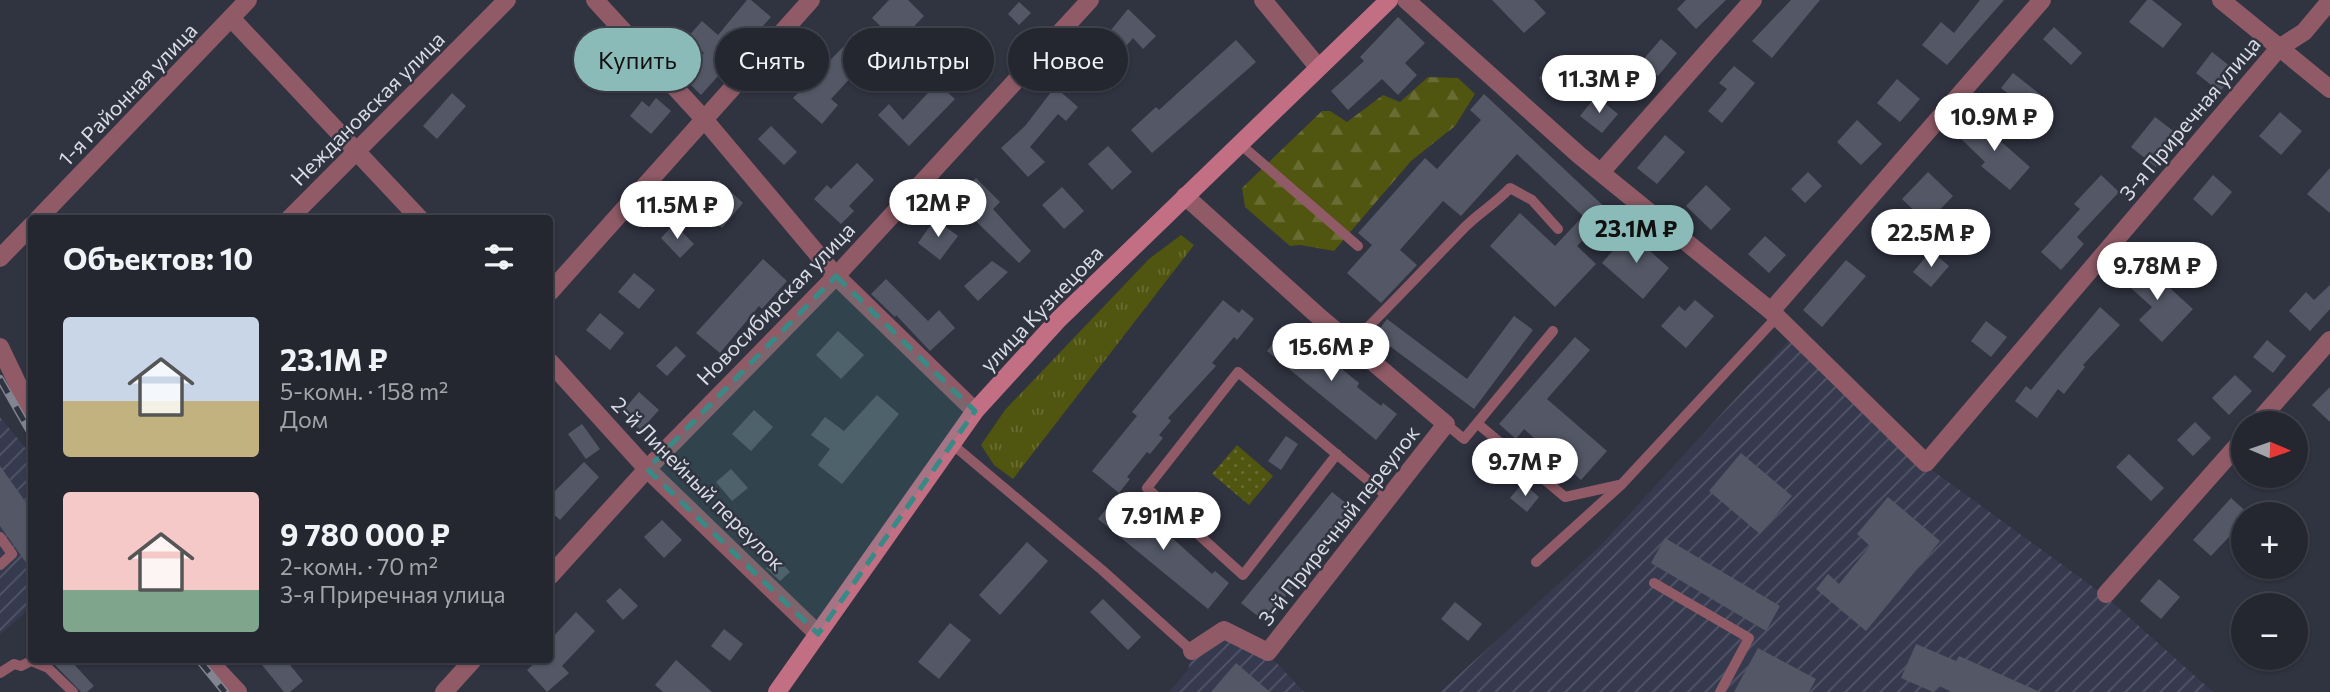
<!DOCTYPE html>
<html lang="ru">
<meta charset="utf-8">
<style>
body{margin:0;font-family:Commissioner,sans-serif;background:#30323c;color:#f1f3f6;height:100vh;display:flex;flex-direction:column;font-size:26px;white-space:nowrap}
*{box-sizing:border-box;margin:0}
p{font-size:23px;color:#a3a5ab}
.icon{flex:none;width:38px;height:38px;fill:none;stroke:currentColor;stroke-width:2;stroke-linecap:round;stroke-linejoin:round}
.map{position:relative;flex:1;overflow:hidden}
.side{position:absolute;left:28px;top:215px;width:525px;height:448px;display:flex;flex-direction:column;background:#242630;border-radius:7px;box-shadow:0 2px 5px #0004,0 0 0 2px #41434c}
.side>*{flex:none}
.hud{position:absolute;left:574px;top:28px;width:665px;height:63px;display:flex;gap:14px}
.needle{width:46px;rotate:92deg}
.buttons{position:absolute;left:2231px;top:411px;display:grid;gap:14px}
.buttons a{display:grid;place-items:center;width:77px;height:77px;border-radius:50%;background:#242630;box-shadow:0 2px 5px #0004,0 0 0 2px #41434c;font-size:35px}
.price{position:absolute;translate:-50% -60px;padding:0 16px;border-radius:24px;background:#fff;color:#222;font-size:23px;line-height:46px;filter:drop-shadow(0 2px 4px #0008)}
.price::after{content:'';position:absolute;left:50%;top:42px;width:21px;height:16px;margin-left:-10px;background:inherit;clip-path:polygon(0 0,100% 0,50% 100%)}
.price.selected{background:#8bbbb9;color:#111}
ul{padding:0;list-style:none}
li{display:flex;align-items:center;gap:21px;height:175px;padding:0 35px}
li span{display:grid;place-items:center;flex:none;width:196px;height:140px;border-radius:7px;color:#555}
li>.icon{margin-inline-start:auto}
span .icon{width:84px;height:84px;fill:#fffc;stroke-width:1}
li b{font-size:30px}
h2{display:flex;justify-content:space-between;align-items:center;height:84px;padding:0 35px;font-size:30px}
.pill{padding:0 24px;border-radius:32px;background:#242630;box-shadow:0 2px 5px #0004,0 0 0 2px #41434c;font-size:24px;line-height:63px}
.pill.selected{background:#8bbbb9;color:#111}
.map>svg:first-child{display:block}
</style>
<div class="map">
<svg width="2330" height="692" viewBox="0 0 2330 692">
<defs>
<pattern id="industrial-furrows" width="10" height="10" patternUnits="userSpaceOnUse" patternTransform="scale(1.75)"><rect width="10" height="10" fill="#363a4e"/><path d="M-1 1l2-2M0 10L10 0M9 11l2-2" fill="none" stroke="#525667"/></pattern>
<pattern id="grass-tufts" width="24" height="20" patternUnits="userSpaceOnUse" patternTransform="scale(1.75)"><rect width="24" height="20" fill="#505510"/><path d="M3 7l-1-3M5 7V3M7 7l1-3M15 17l-1-3M17 17v-4M19 17l1-3" fill="none" stroke="#696d33"/></pattern>
<pattern id="forest-firs" width="22" height="20" patternUnits="userSpaceOnUse" patternTransform="scale(1.75)"><rect width="22" height="20" fill="#505510"/><path d="M5 1l3.5 6h-7zM16 11l3.5 6h-7z" fill="#696d33"/></pattern>
<pattern id="park-dots" width="8" height="8" patternUnits="userSpaceOnUse" patternTransform="scale(1.75)"><rect width="8" height="8" fill="#505510"/><path d="M2 2h.1M6 6h.1" fill="none" stroke="#696d33" stroke-width="1.8" stroke-linecap="round"/></pattern>
</defs>
<rect width="100%" height="100%" fill="#303340"/>
<!-- industrial -->
<g fill="url(#industrial-furrows)">
<polygon points="1793,336 1925,465 2104,595 2213,692 1440,692 1600,546"/>
<polygon points="0,417 32,456 31,607 0,635"/>
<polygon points="1224,632 1268,654 1304,692 1169,692 1188,670 1193,652"/>
</g>
<!-- grass -->
<polygon fill="url(#grass-tufts)" points="1181,235 1194,245 1013,479 994,465 981,445 1005,410 1149,259"/>
<!-- forest -->
<polygon fill="url(#forest-firs)" points="1428,77 1458,78 1475,94 1455,126 1411,161 1334,251 1300,245 1290,246 1245,207 1242,188 1322,111 1330,111 1347,122 1383,95 1400,102"/>
<!-- park -->
<polygon fill="url(#park-dots)" points="1237,445 1273,476 1249,505 1212,474"/>
<!-- building -->
<g fill="#545866">
<polygon points="747,0 751,0 771,17 701,95 681,75 704,53 687,38 702,21 718,35"/>
<polygon points="889,0 908,0 924,16 898,43 872,18"/>
<polygon points="1492,0 1534,0 1546,13 1524,33"/>
<polygon points="1686,0 1726,0 1696,29 1677,9"/>
<polygon points="1791,0 1820,0 1772,58 1752,41"/>
<polygon points="1980,0 2004,0 1947,65 1922,45 1941,22 1954,33"/>
<polygon points="2147,0 2152,0 2182,24 2163,48 2129,22"/>
<polygon points="1019,2 1031,13 1019,25 1008,14"/>
<polygon points="1128,9 1156,36 1143,49 1133,38 1102,74 1086,61"/>
<polygon points="1398,17 1425,43 1405,63 1417,75 1398,95 1382,79 1348,110 1331,91 1364,61 1360,57"/>
<polygon points="2054,27 2082,53 2071,65 2043,39"/>
<polygon points="956,31 978,50 966,63 944,44"/>
<polygon points="1661,39 1677,53 1658,76 1641,62"/>
<polygon points="1236,40 1256,62 1152,153 1131,130 1156,107 1159,110"/>
<polygon points="846,44 865,62 831,99 838,105 822,124 793,98"/>
<polygon points="2212,52 2236,71 2220,92 2196,73"/>
<polygon points="1557,59 1574,76 1556,95 1539,78"/>
<polygon points="1734,66 1755,83 1722,123 1708,111 1727,89 1719,83"/>
<polygon points="2013,73 2041,95 2029,110 2001,88"/>
<polygon points="1897,79 1920,99 1900,122 1877,103"/>
<polygon points="937,83 955,99 909,146 878,115 889,104 903,120"/>
<polygon points="1055,87 1078,107 1066,121 1058,114 1030,147 1045,162 1028,177 1001,148 1025,126"/>
<polygon points="452,93 466,106 437,139 423,126"/>
<polygon points="1484,94 1610,212 1577,246 1596,264 1555,307 1490,246 1520,213 1555,246 1583,216 1517,154 1461,216 1443,201 1400,250 1417,265 1381,303 1347,273 1372,245 1358,233 1425,158 1437,169 1481,120 1470,110"/>
<polygon points="1596,96 1618,114 1602,133 1580,116"/>
<polygon points="656,98 671,111 651,134 630,116 642,101 649,107"/>
<polygon points="2280,112 2302,131 2281,155 2259,136"/>
<polygon points="1978,115 1992,129 1990,132 2030,167 2010,190 1981,166 1985,162 1958,136"/>
<polygon points="2155,117 2180,136 2156,167 2131,147"/>
<polygon points="1857,120 1882,144 1861,165 1837,142"/>
<polygon points="771,126 797,152 784,165 758,139"/>
<polygon points="1665,135 1685,152 1657,184 1637,168"/>
<polygon points="1108,146 1132,172 1112,190 1088,164"/>
<polygon points="857,163 874,180 849,206 854,211 841,224 814,199 827,185 831,189"/>
<polygon points="2330,168 2330,213 2307,194"/>
<polygon points="1808,172 1822,186 1805,203 1791,189"/>
<polygon points="1928,172 1953,196 1927,223 1902,199"/>
<polygon points="2101,175 2119,192 2077,237 2084,244 2061,270 2041,252 2080,209 2074,204"/>
<polygon points="2213,175 2232,192 2212,216 2193,199"/>
<polygon points="976,178 1000,202 993,209 1031,251 1019,263 955,201"/>
<polygon points="718,180 743,203 722,228 696,205"/>
<polygon points="1706,185 1731,209 1711,230 1686,206"/>
<polygon points="1062,187 1084,211 1064,229 1042,205"/>
<polygon points="935,219 958,236 940,260 918,243"/>
<polygon points="674,224 694,244 680,258 661,238"/>
<polygon points="1629,232 1669,268 1643,299 1602,263"/>
<polygon points="1765,236 1786,255 1769,273 1748,254"/>
<polygon points="1931,251 1949,266 1931,287 1913,272"/>
<polygon points="763,259 787,281 762,309 759,306 720,353 696,333"/>
<polygon points="1846,260 1866,276 1822,327 1803,310"/>
<polygon points="992,261 1008,272 978,301 964,286"/>
<polygon points="2140,261 2193,309 2162,342 2139,320 2152,307 2122,280"/>
<polygon points="634,273 655,290 639,309 618,292"/>
<polygon points="886,279 928,321 939,310 955,328 930,351 896,315 895,317 871,294"/>
<polygon points="2330,285 2330,309 2310,331 2289,311 2306,292 2314,300"/>
<polygon points="1223,300 1239,313 1242,309 1254,319 1237,340 1234,337 1212,363 1216,366 1168,418 1171,421 1159,435 1163,438 1150,454 1147,452 1127,477 1130,479 1119,493 1092,471 1137,416 1132,412"/>
<polygon points="1695,300 1714,316 1686,348 1661,326 1679,306 1685,311"/>
<polygon points="2100,307 2120,325 2083,365 2085,367 2064,394 2058,389 2037,418 2015,401 2026,386 2031,390"/>
<polygon points="600,313 624,333 610,350 586,330"/>
<polygon points="1514,316 1533,330 1474,409 1375,335 1387,319 1467,379"/>
<polygon points="1986,321 2007,337 1991,357 1971,341"/>
<polygon points="1288,325 1304,338 1302,341 1329,364 1332,361 1359,383 1357,387 1381,406 1383,403 1397,414 1376,440 1267,351"/>
<polygon points="838,331 864,355 841,379 816,355"/>
<polygon points="1575,337 1590,350 1547,399 1607,451 1581,480 1524,429 1516,439 1499,424"/>
<polygon points="2267,340 2286,356 2273,373 2253,357"/>
<polygon points="676,346 686,356 667,376 656,366"/>
<polygon points="2235,375 2252,391 2229,415 2212,398"/>
<polygon points="2330,387 2330,422 2312,405"/>
<polygon points="639,392 659,410 641,430 621,413"/>
<polygon points="877,395 899,414 842,484 818,465 830,449 811,435 825,417 844,431"/>
<polygon points="754,410 773,427 751,451 732,434"/>
<polygon points="2195,422 2211,438 2193,456 2177,440"/>
<polygon points="582,424 600,449 586,459 568,434"/>
<polygon points="1286,436 1298,444 1281,470 1268,461"/>
<polygon points="1741,453 1792,496 1760,534 1709,491"/>
<polygon points="2129,454 2164,488 2151,501 2116,467"/>
<polygon points="584,462 599,477 560,520 550,511 550,496"/>
<polygon points="0,466 32,511 32,571 0,526"/>
<polygon points="731,469 748,488 732,501 716,482"/>
<polygon points="1523,483 1539,497 1527,512 1510,498"/>
<polygon points="1332,492 1358,513 1321,553 1324,555 1300,584 1297,582 1275,609 1278,611 1268,624 1241,603"/>
<polygon points="1119,493 1135,506 1132,510 1156,529 1159,526 1212,574 1215,571 1229,583 1208,609 1098,519"/>
<polygon points="1888,497 1940,541 1866,631 1816,589 1828,574 1839,584 1870,546 1857,534"/>
<polygon points="2231,498 2249,514 2244,514 2244,521 2211,556 2193,540"/>
<polygon points="662,520 682,540 664,558 644,537"/>
<polygon points="1665,538 1780,606 1766,631 1651,563"/>
<polygon points="1027,542 1048,561 1000,615 979,595"/>
<polygon points="777,558 790,572 780,581 766,568"/>
<polygon points="2159,579 2180,597 2161,619 2140,601"/>
<polygon points="620,588 638,606 623,620 606,601"/>
<polygon points="1103,599 1141,637 1128,650 1090,612"/>
<polygon points="1455,602 1482,624 1468,641 1441,619"/>
<polygon points="576,612 595,631 562,666 569,673 547,692 527,670 538,660 550,660 550,640"/>
<polygon points="950,623 971,640 939,679 918,662"/>
<polygon points="724,629 743,644 730,661 711,646"/>
<polygon points="1916,644 1956,661 1959,656 2040,692 1952,692 1939,686 1933,692 1901,678"/>
<polygon points="1758,648 1816,679 1809,692 1734,692"/>
<polygon points="50,660 70,660 94,686 87,692 81,692"/>
<polygon points="258,660 286,660 303,681 290,692 284,692"/>
<polygon points="676,660 712,692 663,692 655,685"/>
<polygon points="1236,663 1270,692 1211,692"/>
</g>
<g fill="none" stroke-linecap="round" stroke-linejoin="round">
<!-- service -->
<g stroke="#905b67" stroke-width="10">
<polyline points="1240,144 1358,246"/>
<path d="M1351,344c39,-38 76,-78 114,-117 14,-14 31,-24 45,-39l22,12 26,29"/>
<polyline points="1446,424 1464,439 1553,331"/>
<polyline points="1478,424 1565,497 1619,485"/>
<polyline points="952,444 1102,570 1192,651"/>
<polyline points="1337,454 1243,575 1147,488 1238,372 1388,497"/>
<polyline points="0,537 12,554 0,565"/>
<polyline points="1536,562 1621,485 1777,317"/>
<polyline points="1654,583 1749,638 1720,692"/>
<polyline points="0,673 14,664 21,666 31,661 48,668 73,692"/>
</g>
<!-- minor -->
<g stroke="#905b67" stroke-width="18">
<polyline points="595,0 703,118 836,276 975,411"/>
<polyline points="1406,0 1579,155 1771,311 1926,463 2279,48 2304,32 2330,1"/>
<polyline points="2221,0 2330,89"/>
<polyline points="231,18 420,219"/>
<polyline points="1602,171 1753,0"/>
<polyline points="1185,196 1316,314 1446,424 1268,652 1224,630 1192,651"/>
<polyline points="38,219 248,0"/>
<polyline points="289,219 507,0"/>
<polyline points="0,258 32,225"/>
<polyline points="550,292 811,0"/>
<polyline points="1771,311 2042,0"/>
<polyline points="0,347 32,414"/>
<polyline points="550,362 647,469 818,634"/>
<polyline points="2256,424 2330,340"/>
<polyline points="550,576 647,469 836,276 1090,0"/>
<polyline points="2106,594 2244,438"/>
<polyline points="208,660 238,692"/>
<polyline points="444,692 473,660"/>
</g>
<!-- tertiary -->
<polyline stroke="#905b67" stroke-width="18" points="1263,0 1318,67"/>
<!-- secondary -->
<polyline stroke="#c26f84" stroke-width="18" points="777,692 975,411 1059,319 1389,0"/>
<!-- rail casing -->
<g stroke="#828590" stroke-width="8">
<g id="rail">
<polyline points="0,379 32,435"/>
<polyline points="199,660 225,692"/>
</g>
</g>
<!-- rail -->
<use href="#rail" stroke="#303340" stroke-width="5" stroke-dasharray="16" stroke-linecap="butt"/>
</g>
<!-- marked area -->
<path fill="#388a86" fill-opacity="0.2" stroke="#388a86" stroke-width="5" stroke-dasharray="14 9" stroke-linejoin="round" d="M836,276l139,135 -157,223 -171,-165z"/>
<g text-anchor="middle" dominant-baseline="central" stroke-width="5" stroke-linejoin="round" paint-order="stroke">
<!-- street labels -->
<g font-size="21" fill="#dadce5" stroke="#303340">
<text transform="translate(127 94) rotate(-46)">1-я Районная улица</text>
<text transform="translate(367 108) rotate(-45)">Неждановская улица</text>
<text transform="translate(2189 118) rotate(-50)">3-я Приречная улица</text>
<text transform="translate(775 303) rotate(-46)">Новосибирская улица</text>
<text transform="translate(1041 308) rotate(-46)">улица Кузнецова</text>
<text transform="translate(699 483) rotate(45)">2-й Линейный переулок</text>
<text transform="translate(1338 525) rotate(-52)">3-й Приречный переулок</text>
</g>
</g>
</svg>
<div class="buttons">
<a><svg class="needle" viewBox="-14 -14 28 28"><path d="M0-13l5 13h-10z" fill="#e53935"/><path d="M0 13l5-13h-10z" fill="#a3a5ab"/></svg></a>
<a>+</a>
<a>−</a>
</div>
<b class="price" style="left:1599px;top:115px">11.3M ₽</b>
<b class="price" style="left:1994px;top:153px">10.9M ₽</b>
<b class="price" style="left:938px;top:239px">12M ₽</b>
<b class="price" style="left:677px;top:241px">11.5M ₽</b>
<b class="price selected" style="left:1636px;top:265px">23.1M ₽</b>
<b class="price" style="left:1931px;top:269px">22.5M ₽</b>
<b class="price" style="left:2157px;top:302px">9.78M ₽</b>
<b class="price" style="left:1331px;top:383px">15.6M ₽</b>
<b class="price" style="left:1525px;top:498px">9.7M ₽</b>
<b class="price" style="left:1163px;top:552px">7.91M ₽</b>
<div class="hud">
<a class="pill selected">Купить</a>
<a class="pill">Снять</a>
<a class="pill">Фильтры</a>
<a class="pill">Новое</a>
</div>
<section class="side">
<h2>Объектов: 10<svg class="icon" aria-label="filters" viewBox="0 0 24 24"><path d="M4 7h16M4 17h16"/><circle cx="9" cy="7" r="2"/><circle cx="15" cy="17" r="2"/></svg></h2>
<ul>
<li><span style="background:linear-gradient(#c9d6e8 60%,#c2b280 0)"><svg class="icon" aria-label="home" viewBox="0 0 24 24"><path d="M3 11l9-7 9 7M6 9v11h12V9"/></svg></span><div><b>23.1M ₽</b><p>5-комн. · 158 m²</p><p>Дом</p></div></li>
<li><span style="background:linear-gradient(#f6c9c9 70%,#7fa58c 0)"><svg class="icon" aria-label="home" viewBox="0 0 24 24"><path d="M3 11l9-7 9 7M6 9v11h12V9"/></svg></span><div><b>9 780 000 ₽</b><p>2-комн. · 70 m²</p><p>3-я Приречная улица</p></div></li>
</ul>
</section>
</div>
